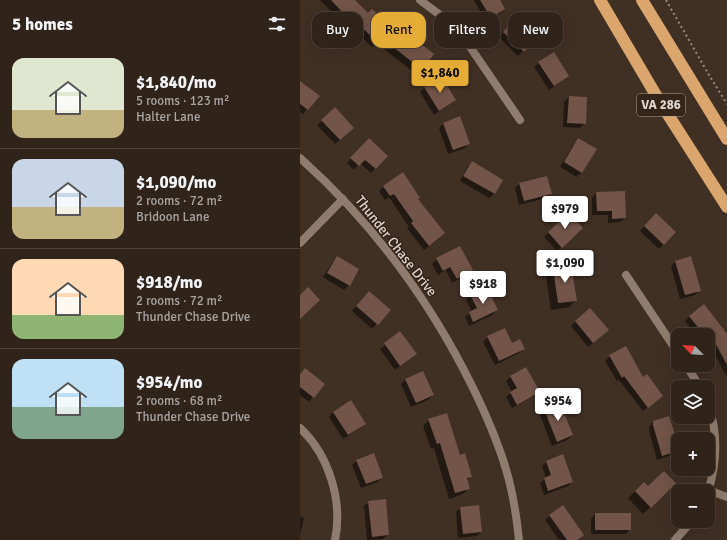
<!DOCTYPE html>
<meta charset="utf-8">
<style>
body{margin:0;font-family:Signika,sans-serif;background:#382b23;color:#f1f3f6;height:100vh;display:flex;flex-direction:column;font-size:15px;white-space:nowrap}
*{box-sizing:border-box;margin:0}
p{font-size:13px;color:#a8a4a2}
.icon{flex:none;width:22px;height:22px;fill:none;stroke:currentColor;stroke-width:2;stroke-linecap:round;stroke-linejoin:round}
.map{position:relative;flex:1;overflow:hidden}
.drawer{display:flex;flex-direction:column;background:#30231a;width:300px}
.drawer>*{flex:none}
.banner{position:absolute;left:12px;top:12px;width:355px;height:36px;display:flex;gap:8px}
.needle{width:26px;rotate:295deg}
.tools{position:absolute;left:371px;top:328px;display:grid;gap:8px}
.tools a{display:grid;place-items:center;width:44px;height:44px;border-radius:8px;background:#30231a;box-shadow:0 4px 16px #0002,0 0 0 1px #4b4039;font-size:20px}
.price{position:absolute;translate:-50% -34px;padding:0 9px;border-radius:4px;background:#fff;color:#222;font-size:13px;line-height:26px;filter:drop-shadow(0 1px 2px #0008)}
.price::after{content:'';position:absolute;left:50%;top:24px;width:12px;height:9px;margin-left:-6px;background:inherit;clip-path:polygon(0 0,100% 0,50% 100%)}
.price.selected{background:#e5ad36;color:#111}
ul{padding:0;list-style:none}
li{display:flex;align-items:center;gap:12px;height:100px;padding:0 12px}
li+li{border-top:1px solid #4b4039}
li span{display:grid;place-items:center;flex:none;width:112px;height:80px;border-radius:12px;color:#555}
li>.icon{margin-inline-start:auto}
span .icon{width:48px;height:48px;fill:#fffc;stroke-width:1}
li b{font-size:17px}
h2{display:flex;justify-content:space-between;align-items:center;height:48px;padding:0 12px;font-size:17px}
.pill{padding:0 14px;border-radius:12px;background:#30231a;box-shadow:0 4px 16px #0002,0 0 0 1px #4b4039;font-size:14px;line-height:36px}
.pill.selected{background:#e5ad36;color:#111}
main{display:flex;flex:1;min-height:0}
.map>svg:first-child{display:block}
</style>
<main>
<section class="drawer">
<h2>5 homes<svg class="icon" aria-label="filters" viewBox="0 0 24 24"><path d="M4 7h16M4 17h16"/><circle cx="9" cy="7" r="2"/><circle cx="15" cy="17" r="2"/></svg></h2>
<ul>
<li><span style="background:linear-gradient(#dfe7d0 65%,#c2b280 0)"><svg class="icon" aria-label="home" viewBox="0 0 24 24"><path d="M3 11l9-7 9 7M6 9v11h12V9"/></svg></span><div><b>$1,840/mo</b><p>5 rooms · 123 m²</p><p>Halter Lane</p></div></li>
<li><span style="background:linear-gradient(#c9d6e8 60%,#c2b280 0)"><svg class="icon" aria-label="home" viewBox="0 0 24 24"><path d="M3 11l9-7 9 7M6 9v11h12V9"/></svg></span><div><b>$1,090/mo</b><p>2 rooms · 72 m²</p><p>Bridoon Lane</p></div></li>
<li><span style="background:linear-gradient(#ffd9b3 70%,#8fb573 0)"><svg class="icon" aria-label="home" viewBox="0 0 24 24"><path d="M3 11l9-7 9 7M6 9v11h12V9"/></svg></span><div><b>$918/mo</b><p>2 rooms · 72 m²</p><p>Thunder Chase Drive</p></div></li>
<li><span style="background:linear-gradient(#bfe0f5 60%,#7fa58c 0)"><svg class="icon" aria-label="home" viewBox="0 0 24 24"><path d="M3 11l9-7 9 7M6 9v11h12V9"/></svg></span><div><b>$954/mo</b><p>2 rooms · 68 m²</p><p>Thunder Chase Drive</p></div></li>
</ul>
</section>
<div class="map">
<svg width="427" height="540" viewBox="0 0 427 540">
<rect width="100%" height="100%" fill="#402f23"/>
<!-- shadow -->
<g fill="#0007">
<polygon points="20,0 53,0 67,14 101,38 106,33 121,69 116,74 76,43 72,47 41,18 48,11 47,9 38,18"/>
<polygon points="174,0 199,0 204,9 200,13 186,22"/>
<polygon points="216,20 236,38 218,56 199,37"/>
<polygon points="239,63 268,76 249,90 234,67"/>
<polygon points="0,82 18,96 3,114 0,112"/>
<polygon points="124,88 155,100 150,104 134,115 120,92"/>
<polygon points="269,97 285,123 280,128 263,127 264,102"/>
<polygon points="35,109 53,128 35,144 17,125"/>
<polygon points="160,118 169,144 165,148 148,154 139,128 143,124"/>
<polygon points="69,139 87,156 71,173 60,163 54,170 47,163"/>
<polygon points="279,139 282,172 277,177 260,167 274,144"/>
<polygon points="172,163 202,180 194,194 189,198 160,181 167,167"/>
<polygon points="220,183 251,194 246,198 219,205 215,188"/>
<polygon points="84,186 117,199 139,238 124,250 107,228 109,227 89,197 85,200 79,191"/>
<polygon points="296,193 325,218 320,222 308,223 308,215 292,215 292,198"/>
<polygon points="268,214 277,233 257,251 244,237"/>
<polygon points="356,214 375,232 359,249 340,231"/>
<polygon points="37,257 58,269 49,285 44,290 23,277 33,262"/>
<polygon points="137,259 172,270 167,275 152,283 146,270 138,275 132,264"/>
<polygon points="376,261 399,291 395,295 380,299 371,266"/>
<polygon points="253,269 276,300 269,307 251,310 246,276"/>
<polygon points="171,295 197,310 192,315 169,326 165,317 172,312 166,300"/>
<polygon points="64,296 89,310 72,329 52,311"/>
<polygon points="290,309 303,334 288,347 271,326"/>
<polygon points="390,316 427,335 427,377 408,342 408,335 396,335 385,321"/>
<polygon points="100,333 115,354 95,370 80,349"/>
<polygon points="188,337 211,344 224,348 219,353 195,365 183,342"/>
<polygon points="310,356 343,378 357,400 343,411 319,380 317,381 305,361"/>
<polygon points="5,369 24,384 9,402 0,395 0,374"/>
<polygon points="210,377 239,391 234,396 212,408 206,397 212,392 206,381"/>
<polygon points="106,379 133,395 128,400 111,407 101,384"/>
<polygon points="259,404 272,435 267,440 252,446 240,415 244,410"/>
<polygon points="33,412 65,424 60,428 43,439 29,417"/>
<polygon points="129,420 160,456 171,476 167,480 169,488 163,494 149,499 134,448 131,449 123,426"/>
<polygon points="353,422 378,448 378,450 374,454 357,460 349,430 349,427"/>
<polygon points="57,461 82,478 78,482 61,488 52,465"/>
<polygon points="247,462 272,482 268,486 244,495 240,483 246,478 242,466"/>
<polygon points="344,483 348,488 375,483 343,514 328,498"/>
<polygon points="69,502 88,535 83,539 67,540 64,506"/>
<polygon points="160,508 181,532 177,536 158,538 156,512"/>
<polygon points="295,514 330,529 326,534 291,534 291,519"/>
<polygon points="250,515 283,535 277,540 259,540 245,520"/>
<polygon points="0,517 4,518 0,535"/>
</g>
<!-- building -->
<g fill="#725448">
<polygon points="31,0 55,0 68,13 72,9 102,37 106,32 134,54 122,70 82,38 78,43 46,12 44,14"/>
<polygon points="180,0 200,0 205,9 191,18"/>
<polygon points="216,18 237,38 224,52 203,32"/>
<polygon points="254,52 269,76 254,86 238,62"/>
<polygon points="141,76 156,100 139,111 124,87"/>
<polygon points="0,81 20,96 8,110 0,104"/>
<polygon points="269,96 287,97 286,124 267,123"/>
<polygon points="35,107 54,128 40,140 21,120"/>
<polygon points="160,116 170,144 153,150 143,123"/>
<polygon points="69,138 88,156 76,169 65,160 59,166 50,158"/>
<polygon points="278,138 297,149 282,173 264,162"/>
<polygon points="172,161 203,180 195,194 163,176"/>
<polygon points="103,172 120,198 118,199 145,233 129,246 111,223 113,221 94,194 90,196 83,186"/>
<polygon points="247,176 252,194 224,201 219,183"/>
<polygon points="325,191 326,218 312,219 312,211 297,211 296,192"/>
<polygon points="269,213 283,228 262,248 248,232"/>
<polygon points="356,213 376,232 364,245 344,226"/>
<polygon points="160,246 173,270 157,279 150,267 143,271 136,258"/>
<polygon points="37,256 59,269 50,286 27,273"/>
<polygon points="391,256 401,291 385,295 375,261"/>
<polygon points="271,265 277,301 258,303 253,268"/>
<polygon points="8,287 20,300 0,319 0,295"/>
<polygon points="187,287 198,310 173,322 169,312 177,308 170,295"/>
<polygon points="69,291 91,310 78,325 56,306"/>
<polygon points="404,304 427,334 427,365 411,335 408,337 408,335 404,335 389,316"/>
<polygon points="290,308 309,330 293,343 275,321"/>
<polygon points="205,328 212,343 220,339 225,349 199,361 187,336"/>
<polygon points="100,331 117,354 100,366 84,343"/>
<polygon points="326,346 343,377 347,374 363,396 348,408 324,376 322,378 309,355"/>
<polygon points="226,367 240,392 217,405 210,392 217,388 210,376"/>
<polygon points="5,368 25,384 14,398 0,387 0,374"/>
<polygon points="123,371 134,395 116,403 105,379"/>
<polygon points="51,400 66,424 48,435 33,412"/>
<polygon points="260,403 273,435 257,442 244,409"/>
<polygon points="147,413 160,455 165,453 172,477 167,478 170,489 155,493 140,443 137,444 128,419"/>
<polygon points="369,416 378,444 378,451 362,456 353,425 353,421"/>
<polygon points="74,453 83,478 66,484 56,460"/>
<polygon points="263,454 273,482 248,491 244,478 251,475 246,461"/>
<polygon points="364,471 376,483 351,508 335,491 344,482 348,486"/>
<polygon points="86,499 89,535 72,537 68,501"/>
<polygon points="179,505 182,532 163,534 160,507"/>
<polygon points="263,505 284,535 277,540 267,540 249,515"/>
<rect x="295" y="513" width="36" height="17"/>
</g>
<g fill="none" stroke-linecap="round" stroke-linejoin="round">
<!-- path -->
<polyline stroke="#978980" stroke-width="2" stroke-dasharray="2 3" stroke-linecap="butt" points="366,0 409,75 427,104"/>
<!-- street -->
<g stroke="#907c6e" stroke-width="8">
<polyline points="120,0 148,21 164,38 220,120"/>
<path d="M0,158c73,65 131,144 174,232 14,29 27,59 35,90 5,20 8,40 10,60"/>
<polyline points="0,243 43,199"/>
<polyline points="326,275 378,353"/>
<polyline points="386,365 400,387"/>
<path d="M408,403c10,30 10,58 0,88"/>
<path d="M0,428c29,27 43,73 35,112"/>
<polyline points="408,490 427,497"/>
<polyline points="375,540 392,521"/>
</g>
<!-- highway -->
<g stroke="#daa66d" stroke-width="12">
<polyline points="300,0 360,102 427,207"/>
<polyline points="342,0 427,139"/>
</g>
</g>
<g text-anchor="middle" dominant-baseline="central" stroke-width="3" stroke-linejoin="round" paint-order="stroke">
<!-- shield labels -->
<rect fill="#352519" stroke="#aca097" stroke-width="1" x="337" y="94" width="48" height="22" rx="3"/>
<g font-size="13" font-weight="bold" fill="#dfd4cd">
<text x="361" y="105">VA 286</text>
</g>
<!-- street labels -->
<g font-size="14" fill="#dfd4cd" stroke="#352519">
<text transform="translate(96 246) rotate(52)">Thunder Chase Drive</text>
</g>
</g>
</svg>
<div class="tools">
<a><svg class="needle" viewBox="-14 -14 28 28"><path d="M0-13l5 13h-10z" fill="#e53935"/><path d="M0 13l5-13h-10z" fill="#a8a4a2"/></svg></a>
<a><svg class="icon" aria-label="layers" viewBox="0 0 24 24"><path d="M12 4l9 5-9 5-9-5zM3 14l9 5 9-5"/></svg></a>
<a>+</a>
<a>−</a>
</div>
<b class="price selected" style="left:140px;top:94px">$1,840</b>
<b class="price" style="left:265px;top:230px">$979</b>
<b class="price" style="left:265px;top:284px">$1,090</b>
<b class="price" style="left:183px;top:305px">$918</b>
<b class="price" style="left:258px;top:422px">$954</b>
<div class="banner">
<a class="pill">Buy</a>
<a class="pill selected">Rent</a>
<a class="pill">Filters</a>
<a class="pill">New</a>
</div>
</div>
</main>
